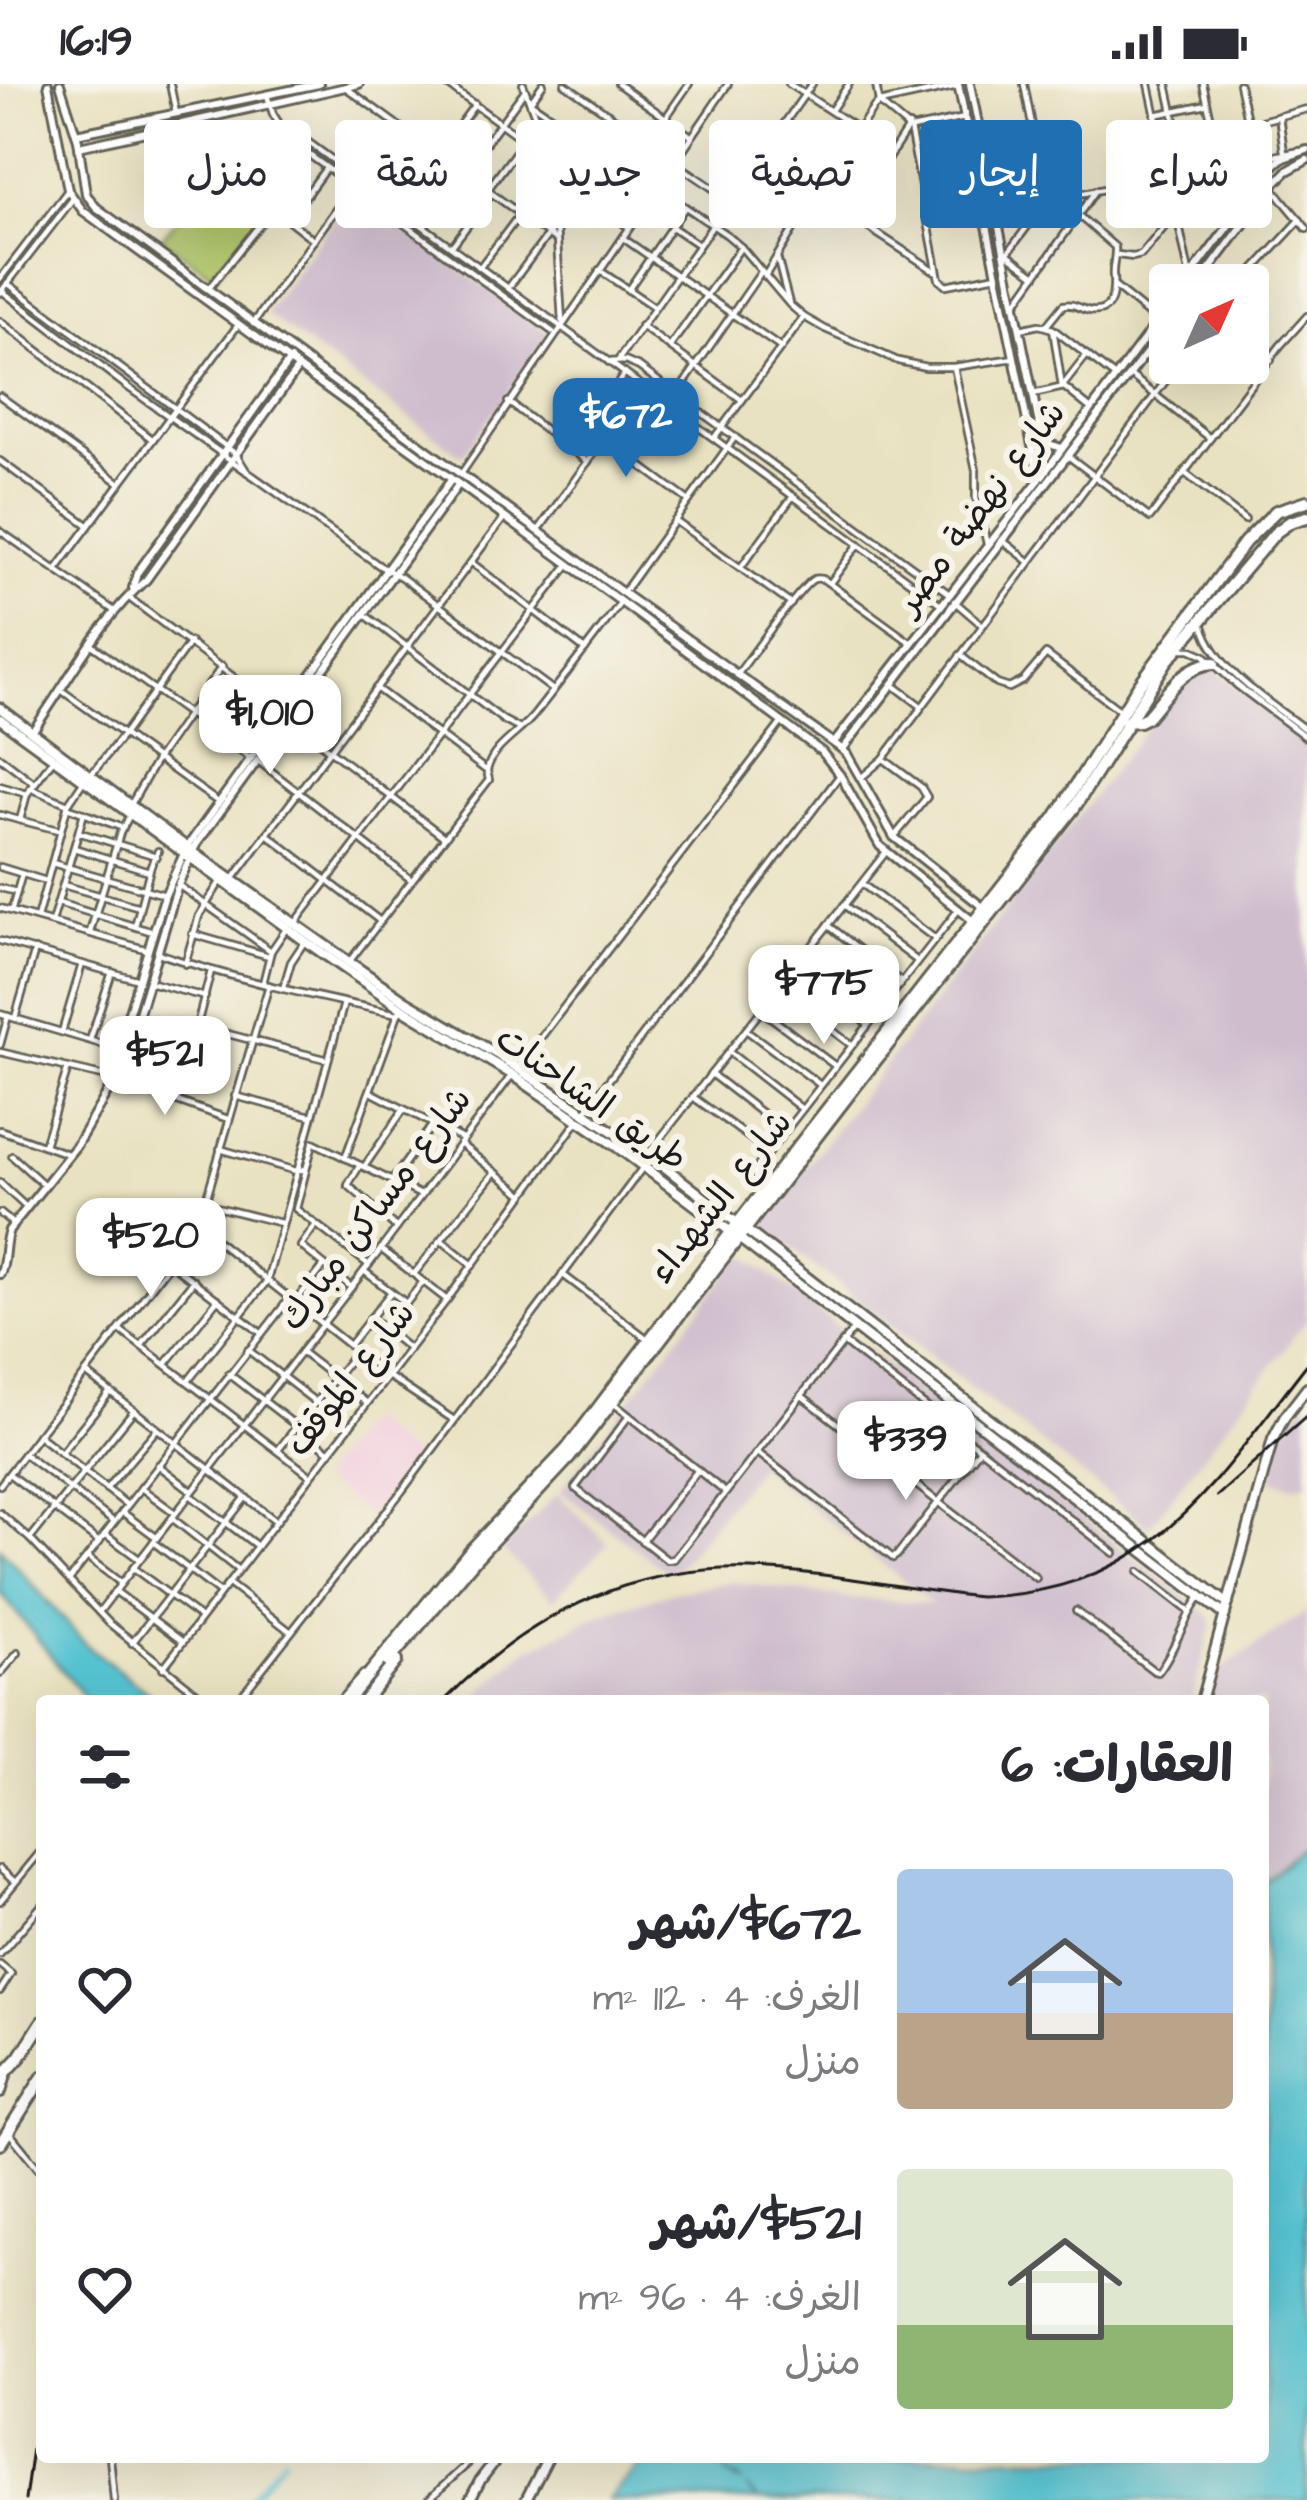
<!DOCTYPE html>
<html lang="ar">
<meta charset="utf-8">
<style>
body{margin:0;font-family:"Architects Daughter","Playpen Sans Arabic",sans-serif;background:#f7f7f7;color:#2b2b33;direction:rtl;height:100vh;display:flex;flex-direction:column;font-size:45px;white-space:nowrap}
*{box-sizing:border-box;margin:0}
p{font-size:39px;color:#7c7c81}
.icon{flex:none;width:66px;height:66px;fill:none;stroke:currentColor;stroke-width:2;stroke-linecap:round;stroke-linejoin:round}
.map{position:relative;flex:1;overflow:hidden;direction:ltr}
.sheet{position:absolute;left:36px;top:1611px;width:1233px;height:768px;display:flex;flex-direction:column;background:#fff;border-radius:12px;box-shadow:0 12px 48px #0002;direction:rtl}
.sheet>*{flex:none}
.banner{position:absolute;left:36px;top:36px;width:1236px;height:108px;direction:rtl;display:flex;gap:24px}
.needle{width:78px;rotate:45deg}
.buttons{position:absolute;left:1149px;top:180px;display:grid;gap:24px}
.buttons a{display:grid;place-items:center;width:120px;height:120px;border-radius:12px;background:#fff;box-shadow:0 12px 48px #0002;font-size:60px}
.price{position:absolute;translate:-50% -102px;padding:0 27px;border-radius:24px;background:#fff;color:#222;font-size:39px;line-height:78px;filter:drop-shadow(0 3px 6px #0008)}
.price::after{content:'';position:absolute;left:50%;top:72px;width:36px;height:27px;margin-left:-18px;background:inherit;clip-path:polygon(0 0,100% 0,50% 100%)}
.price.selected{background:#1f6fb2;color:#fff}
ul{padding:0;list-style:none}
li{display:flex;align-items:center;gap:36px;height:300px;padding:0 36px}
li span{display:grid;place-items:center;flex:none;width:336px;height:240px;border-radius:12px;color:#555}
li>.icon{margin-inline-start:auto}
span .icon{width:144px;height:144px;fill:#fffc;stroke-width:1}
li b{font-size:51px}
h2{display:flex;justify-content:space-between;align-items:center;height:144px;padding:0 36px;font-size:51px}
.chip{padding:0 42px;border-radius:12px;background:#fff;box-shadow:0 12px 48px #0002;font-size:42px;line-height:108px}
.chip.selected{background:#1f6fb2;color:#fff}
.status{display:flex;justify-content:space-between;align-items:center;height:84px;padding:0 60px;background:#fff;direction:ltr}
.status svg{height:33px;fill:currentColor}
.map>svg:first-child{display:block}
</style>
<div class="status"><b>16:19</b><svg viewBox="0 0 49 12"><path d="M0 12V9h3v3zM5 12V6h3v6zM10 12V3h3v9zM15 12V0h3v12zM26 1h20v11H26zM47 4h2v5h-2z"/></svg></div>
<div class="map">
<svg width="1307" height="2416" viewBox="0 0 1307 2416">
<rect width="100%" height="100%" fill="#f7f3e8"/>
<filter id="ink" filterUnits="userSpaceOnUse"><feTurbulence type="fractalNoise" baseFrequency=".00833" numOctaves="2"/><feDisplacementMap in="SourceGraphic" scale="24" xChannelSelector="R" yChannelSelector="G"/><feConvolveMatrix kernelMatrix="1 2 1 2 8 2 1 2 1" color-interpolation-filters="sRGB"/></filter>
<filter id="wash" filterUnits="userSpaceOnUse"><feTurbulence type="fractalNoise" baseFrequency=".004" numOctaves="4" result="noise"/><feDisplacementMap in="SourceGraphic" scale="48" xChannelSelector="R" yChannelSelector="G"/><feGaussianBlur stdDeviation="2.7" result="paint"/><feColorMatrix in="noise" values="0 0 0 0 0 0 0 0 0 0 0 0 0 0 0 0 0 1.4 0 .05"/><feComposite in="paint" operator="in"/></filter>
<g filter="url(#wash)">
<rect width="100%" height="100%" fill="#e9e2c2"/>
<!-- built -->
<polygon fill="#f3cfdf" points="365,1335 414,1373 369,1432 319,1395"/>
<!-- industrial -->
<g fill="#cfbdce">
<polygon points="353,108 550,250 462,372 266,230"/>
<polygon points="1205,578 1307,658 1307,1235 1149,1443 762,1141 1195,581"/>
<polygon points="743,1169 1210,1533 1212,1542 1191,1617 973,1617 945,1595 938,1604 950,1617 471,1617 526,1567 598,1531 673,1508 732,1498 849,1514 933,1520 759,1382 677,1485 667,1488 560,1407"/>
<polygon points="1307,1318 1307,1399 1295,1402 1271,1395 1278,1371 1278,1355"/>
<polygon points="557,1410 608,1459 553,1515 502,1466"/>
<polygon points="1307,1527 1307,1760 1263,1799 1263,1617 1208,1617 1215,1590"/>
</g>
<!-- green -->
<polygon fill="#afc56a" stroke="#667043" stroke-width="3" points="216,86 266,124 214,192 161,155"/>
<!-- water -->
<g fill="#57c3d1" stroke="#3a7076" stroke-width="3">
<polygon points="0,1464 88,1563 159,1617 87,1617 0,1508"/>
<polygon points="1307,1760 1307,2416 608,2416 647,2373 1263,2373 1263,1799"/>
</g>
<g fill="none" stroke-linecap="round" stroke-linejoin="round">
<!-- canal -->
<polyline stroke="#57c3d1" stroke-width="6" points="248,2416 284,2373"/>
<!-- ferry -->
<g stroke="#31565b" stroke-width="3" stroke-dasharray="15 12" stroke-linecap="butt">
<polyline points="702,2373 748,2405 758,2416"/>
<polyline points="718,2373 742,2399"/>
</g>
</g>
</g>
<g filter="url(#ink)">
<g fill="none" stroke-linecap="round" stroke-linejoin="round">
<!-- minor casing -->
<g stroke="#646156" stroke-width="10">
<g id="minor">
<polyline points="170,0 176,29"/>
<polyline points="446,0 552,77 517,127"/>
<polyline points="523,0 552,77 562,237"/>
<polyline points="543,0 530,18 727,151 741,163 790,221 804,233 825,245 898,277 926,283 954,283 1014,274"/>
<polyline points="565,0 649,58"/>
<polyline points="618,0 691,52"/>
<polyline points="789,0 858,45"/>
<polyline points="876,0 879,19 910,45 939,195 946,201 997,191"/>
<polyline points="1024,0 1047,118"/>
<polyline points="1149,0 1190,193"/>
<polyline points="1167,0 1186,88"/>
<polyline points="1203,0 1213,44 1223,52 1235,54 1261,37 1307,25"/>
<polyline points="1239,0 1249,45"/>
<polyline points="345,3 556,156"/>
<polyline points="267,11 273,30 290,57 553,248"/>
<polyline points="832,25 849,0"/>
<polyline points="1155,31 1207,20"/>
<polyline points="1279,32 1284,68"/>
<polyline points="787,38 836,72"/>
<polyline points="278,40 297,50 942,521"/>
<polyline points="168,42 314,156"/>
<polyline points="911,45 965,34"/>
<polyline points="1239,53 1251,111"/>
<polyline points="246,61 308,109"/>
<polyline points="439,69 475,20"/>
<polyline points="214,75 281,46"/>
<polyline points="674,78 729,115"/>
<polyline points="631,84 689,0"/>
<polyline points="1272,103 1307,145"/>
<polyline points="488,105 538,38"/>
<polyline points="557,107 591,58"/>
<polyline points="990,107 1043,97"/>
<polyline points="815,109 935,187"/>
<polyline points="926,119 979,108"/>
<polyline points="600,122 627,82"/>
<polyline points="582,124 617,75"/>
<polyline points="556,125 601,125 629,143"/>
<polyline points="851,132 909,42"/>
<polyline points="288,136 326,84"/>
<polyline points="425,141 525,6"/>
<polyline points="672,143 697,160"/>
<polyline points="623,154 781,264"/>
<polyline points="452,162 492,109"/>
<polyline points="1007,170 1044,120 1053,115 1300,67"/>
<polyline points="1008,170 1036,191"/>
<polyline points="1118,171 1133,173 1141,171 1176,129"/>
<polyline points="777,173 789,219"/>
<polyline points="480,183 520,130"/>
<polyline points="599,186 654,223"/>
<polyline points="765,192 821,100 874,23 879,19 958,2"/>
<polyline points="0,195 68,106"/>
<polyline points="7,199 236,370 247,388"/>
<polyline points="1240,201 1300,136"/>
<polyline points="509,203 556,140"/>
<polyline points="1115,203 1157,237"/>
<polyline points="209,204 273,124"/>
<polyline points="628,206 685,123"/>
<polyline points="2,207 129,304 380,482 401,493 553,606"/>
<polyline points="0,209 72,116"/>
<polyline points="1016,219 1096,106"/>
<polyline points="0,237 152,355"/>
<polyline points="253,240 352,103"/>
<polyline points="641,242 742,316"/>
<path d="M1046,242l17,-21c13,-2 16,4 28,6 23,3 23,-20 22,-35 -1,-10 3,-19 2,-29l-36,-31"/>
<polyline points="1020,245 1039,241 1053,245 1115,293"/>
<polyline points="1053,245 1062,303"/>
<polyline points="1248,257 1271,276"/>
<polyline points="671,261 741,163"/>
<polyline points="619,275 812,0"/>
<polyline points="609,278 625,277 639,283 948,509"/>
<polyline points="954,283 976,386 976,414 987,460"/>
<polyline points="1130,291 1210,354"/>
<polyline points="1062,303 1087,271"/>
<polyline points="677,310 761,188"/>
<polyline points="1033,310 1064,303 1091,325"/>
<polyline points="0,312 120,399"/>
<polyline points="508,318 588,378"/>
<polyline points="588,343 689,417"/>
<polyline points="714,354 804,233"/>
<polyline points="573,363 625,289"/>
<polyline points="1068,372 1150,434 1280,262 1307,232"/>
<polyline points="0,377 88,441"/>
<polyline points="461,390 728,0"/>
<polyline points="1186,390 1245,436"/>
<polyline points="675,437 791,520"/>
<polyline points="0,447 113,526"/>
<polyline points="538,447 604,355"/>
<polyline points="1002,456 1030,478"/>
<polyline points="472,479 585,566"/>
<polyline points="741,483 793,412"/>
<polyline points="56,486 238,241"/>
<polyline points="830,499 859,460"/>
<polyline points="623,509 735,353"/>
<polyline points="128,513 444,753"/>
<polyline points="954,517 982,541"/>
<polyline points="364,530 503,636 518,644"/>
<path d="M1203,542c15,47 67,76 104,105"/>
<polyline points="92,561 250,674"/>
<polyline points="1181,565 1190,565 1204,571 1238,602 1307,654"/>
<polyline points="960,571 997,600 1009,604 1023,597 1046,570 1122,628"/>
<path d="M737,591c11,-15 66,-92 77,-96 3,-1 6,0 9,0l87,63"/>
<polyline points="892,600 921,622"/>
<polyline points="61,606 218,718"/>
<polyline points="0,673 34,699"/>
<polyline points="257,676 409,794"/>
<polyline points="885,676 921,703 927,713 894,753"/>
<path d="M487,686c7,-26 33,-36 48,-56 29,-37 58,-74 86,-112"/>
<polyline points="90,692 123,651 190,558"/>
<polyline points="862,693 883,675 1179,279"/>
<polyline points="0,702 27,710"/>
<polyline points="30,704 68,720"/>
<polyline points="130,722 157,675 222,582"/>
<polyline points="67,723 123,744"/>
<polyline points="0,731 58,746"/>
<polyline points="20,736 27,710 54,674"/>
<polyline points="81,749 156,772"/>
<polyline points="267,750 380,837"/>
<polyline points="74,764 149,787"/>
<polyline points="52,779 165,811"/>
<polyline points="0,783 46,797"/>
<polyline points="234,794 504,434"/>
<polyline points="862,800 934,854"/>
<polyline points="63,801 140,823"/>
<polyline points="178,801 271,867"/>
<polyline points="0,804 17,808"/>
<polyline points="58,819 153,848"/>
<polyline points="844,821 916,876"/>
<polyline points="0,824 148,866"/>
<polyline points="12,825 22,790"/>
<polyline points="37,834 68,720 85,695"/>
<polyline points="52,838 84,729"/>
<polyline points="296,838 569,480"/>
<polyline points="828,841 900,897"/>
<polyline points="135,842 151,781 158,767"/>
<polyline points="90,848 120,749 131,729"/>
<polyline points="192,850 269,872"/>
<polyline points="0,857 139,896"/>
<polyline points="813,864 884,919"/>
<path d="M158,869c77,27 159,44 240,61l2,-3"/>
<polyline points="349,878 489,696 487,687 376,604"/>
<polyline points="185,880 199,832 220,798"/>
<polyline points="795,884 867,939"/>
<polyline points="149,898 205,913"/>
<polyline points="263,899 271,867 286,845"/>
<polyline points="283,905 291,878 305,857"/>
<polyline points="778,905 850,960"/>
<polyline points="761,926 834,981"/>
<polyline points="0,930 115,964"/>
<polyline points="15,934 35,866"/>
<polyline points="197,942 325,975"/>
<polyline points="746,946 819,1000"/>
<polyline points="62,948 82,880"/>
<polyline points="90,956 112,888"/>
<polyline points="0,961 8,932"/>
<polyline points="0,968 115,995 228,1035"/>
<polyline points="729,968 802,1025"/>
<polyline points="127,973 184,990"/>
<polyline points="519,982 782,638"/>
<polyline points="711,990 785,1047"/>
<polyline points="371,1008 462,1055"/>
<polyline points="235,1012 311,1032"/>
<polyline points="693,1013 769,1068"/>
<polyline points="178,1015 211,887"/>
<polyline points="586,1026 840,691"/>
<polyline points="0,1046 68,1070"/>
<polyline points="313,1058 421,1111"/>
<polyline points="313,1059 296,1125 369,1181"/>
<polyline points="460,1060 524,1111"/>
<polyline points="44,1061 68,984"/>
<polyline points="220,1065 296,1087 306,1085"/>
<polyline points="648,1070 886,768"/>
<polyline points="12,1072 43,1100"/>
<polyline points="345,1074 398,930"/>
<polyline points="360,1081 348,1101 397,1144"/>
<polyline points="364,1083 404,1025"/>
<polyline points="392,1097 433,1040"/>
<polyline points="0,1099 26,1123"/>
<polyline points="766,1103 755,1093 754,1087 959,825"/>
<polyline points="205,1120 281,1139"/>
<polyline points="0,1129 13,1140"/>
<polyline points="197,1141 388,1292 454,1336"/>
<polyline points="315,1142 301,1162 351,1203"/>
<polyline points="441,1156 473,1181"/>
<polyline points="381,1165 447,1216"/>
<polyline points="170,1179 261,1249"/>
<polyline points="364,1187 406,1219"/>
<polyline points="414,1190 495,1088"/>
<polyline points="562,1190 649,1256"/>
<polyline points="294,1219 324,1182"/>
<polyline points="370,1234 408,1264"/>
<polyline points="120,1246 311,1392"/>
<polyline points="385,1246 422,1199"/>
<polyline points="843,1258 1114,1469"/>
<polyline points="350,1260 391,1208"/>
<polyline points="141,1262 194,1196"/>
<polyline points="248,1266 348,1343"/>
<polyline points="301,1268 367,1319"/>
<polyline points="166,1280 218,1215"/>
<polyline points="86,1289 276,1437"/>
<polyline points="229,1290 329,1367"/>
<polyline points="188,1297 267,1197 344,919"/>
<polyline points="802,1312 1036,1494"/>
<polyline points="612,1318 725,1408"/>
<polyline points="629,1332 575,1404 667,1476 674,1475 855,1243"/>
<polyline points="38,1351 127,1421"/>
<polyline points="278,1366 356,1267"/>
<polyline points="61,1369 110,1308"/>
<polyline points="758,1369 893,1474 897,1471 980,1365"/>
<polyline points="24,1370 114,1438"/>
<polyline points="158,1381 192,1407"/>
<polyline points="9,1390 99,1458"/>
<polyline points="0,1401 170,1179 192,1148 203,1126 269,901"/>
<polyline points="141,1404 175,1429"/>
<polyline points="106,1405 157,1345"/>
<polyline points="190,1411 257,1462"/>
<polyline points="122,1428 156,1453"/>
<polyline points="0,1429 30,1455 109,1539 207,1617"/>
<polyline points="172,1434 238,1486"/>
<polyline points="105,1450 139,1475"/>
<polyline points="30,1455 134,1326"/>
<polyline points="642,1457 698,1386"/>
<polyline points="153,1458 220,1509"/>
<polyline points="87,1473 121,1499"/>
<polyline points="133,1484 201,1534"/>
<polyline points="1139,1488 1189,1527"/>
<polyline points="69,1496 289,1215"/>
<polyline points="229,1500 291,1548"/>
<polyline points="115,1507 183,1558"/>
<path d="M1076,1527l78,60 4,1c18,-23 25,-53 43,-76"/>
<polyline points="99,1528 381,1165 512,991"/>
<polyline points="132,1559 246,1413"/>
<polyline points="163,1584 447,1216 579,1035"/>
<polyline points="0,1590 18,1569"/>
<polyline points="237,1617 402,1407 643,1083"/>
<polyline points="339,1617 363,1590"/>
<polyline points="0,1785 15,1798"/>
<polyline points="0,1817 42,1766"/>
<polyline points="0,1870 42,1821"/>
<polyline points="0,1881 11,1890 0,1907"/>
<polyline points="8,2047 42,2089"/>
<polyline points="110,2373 114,2416"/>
<polyline points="428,2416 475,2373"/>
</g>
</g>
<!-- tertiary casing -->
<g stroke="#646156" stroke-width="12">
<g id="tertiary">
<polyline points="48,0 68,106 83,127 621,518 822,668 840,691 880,762 973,837"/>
<polyline points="60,0 78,56 86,110 96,123 623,509 839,663 847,670 894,753 984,824"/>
<polyline points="958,0 1039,396"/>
<polyline points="970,0 1040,345 1049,360 1062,364"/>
<polyline points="76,50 319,0"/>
<polyline points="79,63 359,0"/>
<polyline points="1184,201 1244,121 1264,90 1281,75 1307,66"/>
<polyline points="1198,201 1274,100 1287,87 1307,76"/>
<polyline points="133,504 137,489 290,276"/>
<path d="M32,648c36,-50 67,-112 114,-152l152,-212"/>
<polyline points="834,659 1039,396 1170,220"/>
<polyline points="843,665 1170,238"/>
<polyline points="115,995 114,976 165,811 187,763 451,396"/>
<path d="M0,1190c7,-15 3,-28 9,-44l67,-84 47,-80 55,-181 18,-40 262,-360"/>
</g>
</g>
<!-- secondary casing -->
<g stroke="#646156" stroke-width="14">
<g id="secondary">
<polyline points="0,624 193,768 349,878 406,917 495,969 657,1077 1228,1520"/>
<polyline points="0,635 305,857 403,925 513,991 617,1063 731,1148 1225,1531"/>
<polyline points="1201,1617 1273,1355 1284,1334 1307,1304"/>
<polyline points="470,2416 481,2395 498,2373"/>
<polyline points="526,2416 548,2373"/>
</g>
</g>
<!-- trunk casing -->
<g stroke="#646156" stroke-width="16">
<g id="trunk">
<path d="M1126,638l13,-1 8,-4c20,-22 35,-52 67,-54"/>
<polyline points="388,1578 477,1473 570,1373 854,1004 1074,724 1166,578 1275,449 1290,438 1307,433"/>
<polyline points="347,1617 470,1467 567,1365 738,1139 1056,733 1139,601 1245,458 1276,427 1307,417"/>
<polyline points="364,1617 396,1577"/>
<polyline points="0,2008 6,1988 20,1973 42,1938"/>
<polyline points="0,2060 42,1994"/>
</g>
</g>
<!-- minor -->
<use href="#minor" stroke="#fff" stroke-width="4.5"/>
<!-- tertiary -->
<use href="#tertiary" stroke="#fff" stroke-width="6"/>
<!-- secondary -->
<use href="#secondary" stroke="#fff" stroke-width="8"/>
<!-- trunk -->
<use href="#trunk" stroke="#fff" stroke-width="10"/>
<!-- rail -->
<g stroke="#1c1c1c" stroke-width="3">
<polyline points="1217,1412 1307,1332"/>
<path d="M444,1617c84,-86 184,-135 306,-132 76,2 154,20 230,28 174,-6 230,-110 327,-233"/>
<polyline points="25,2416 42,2290"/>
</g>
</g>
</g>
<g text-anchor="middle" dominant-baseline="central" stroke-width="12" stroke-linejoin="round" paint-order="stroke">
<!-- street labels -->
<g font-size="36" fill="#1c1c1c" stroke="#f7f3e8">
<text transform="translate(981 424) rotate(-53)">شارع نهضة مصر</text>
<text transform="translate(591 1015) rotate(35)">طريق الشاحنات</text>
<text transform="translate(721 1113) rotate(-52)">شارع الشهداء</text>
<text transform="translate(376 1125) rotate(-53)">شارع مساكن مبارك</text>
<text transform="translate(351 1295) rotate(-52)">شارع الموقف</text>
</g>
</g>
</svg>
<div class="buttons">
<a><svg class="needle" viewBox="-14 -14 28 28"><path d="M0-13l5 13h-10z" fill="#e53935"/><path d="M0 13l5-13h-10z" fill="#7c7c81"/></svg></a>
</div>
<b class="price selected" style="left:626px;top:396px">$672</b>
<b class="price" style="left:270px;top:693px">$1,010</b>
<b class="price" style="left:824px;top:963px">$775</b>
<b class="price" style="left:165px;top:1034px">$521</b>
<b class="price" style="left:151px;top:1216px">$520</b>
<b class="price" style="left:906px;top:1419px">$339</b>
<div class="banner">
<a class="chip">شراء</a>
<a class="chip selected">إيجار</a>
<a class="chip">تصفية</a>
<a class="chip">جديد</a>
<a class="chip">شقة</a>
<a class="chip">منزل</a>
</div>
<section class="sheet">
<h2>العقارات: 6<svg class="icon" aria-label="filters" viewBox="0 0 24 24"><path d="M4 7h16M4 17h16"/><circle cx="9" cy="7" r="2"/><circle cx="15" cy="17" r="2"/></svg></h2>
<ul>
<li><span style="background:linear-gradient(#a9c7e8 60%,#b9a48a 0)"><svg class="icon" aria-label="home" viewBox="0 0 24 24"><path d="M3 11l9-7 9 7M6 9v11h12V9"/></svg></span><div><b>$672/شهر</b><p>الغرف: 4 · 112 m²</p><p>منزل</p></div><svg class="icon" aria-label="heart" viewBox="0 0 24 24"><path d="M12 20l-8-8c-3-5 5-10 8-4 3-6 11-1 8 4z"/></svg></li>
<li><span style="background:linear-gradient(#dfe7d0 65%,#8fb573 0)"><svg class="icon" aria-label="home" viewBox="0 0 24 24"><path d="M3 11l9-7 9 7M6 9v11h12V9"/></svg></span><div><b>$521/شهر</b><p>الغرف: 4 · 96 m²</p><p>منزل</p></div><svg class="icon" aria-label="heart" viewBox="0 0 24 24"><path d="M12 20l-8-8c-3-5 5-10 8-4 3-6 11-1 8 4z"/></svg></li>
</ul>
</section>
</div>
